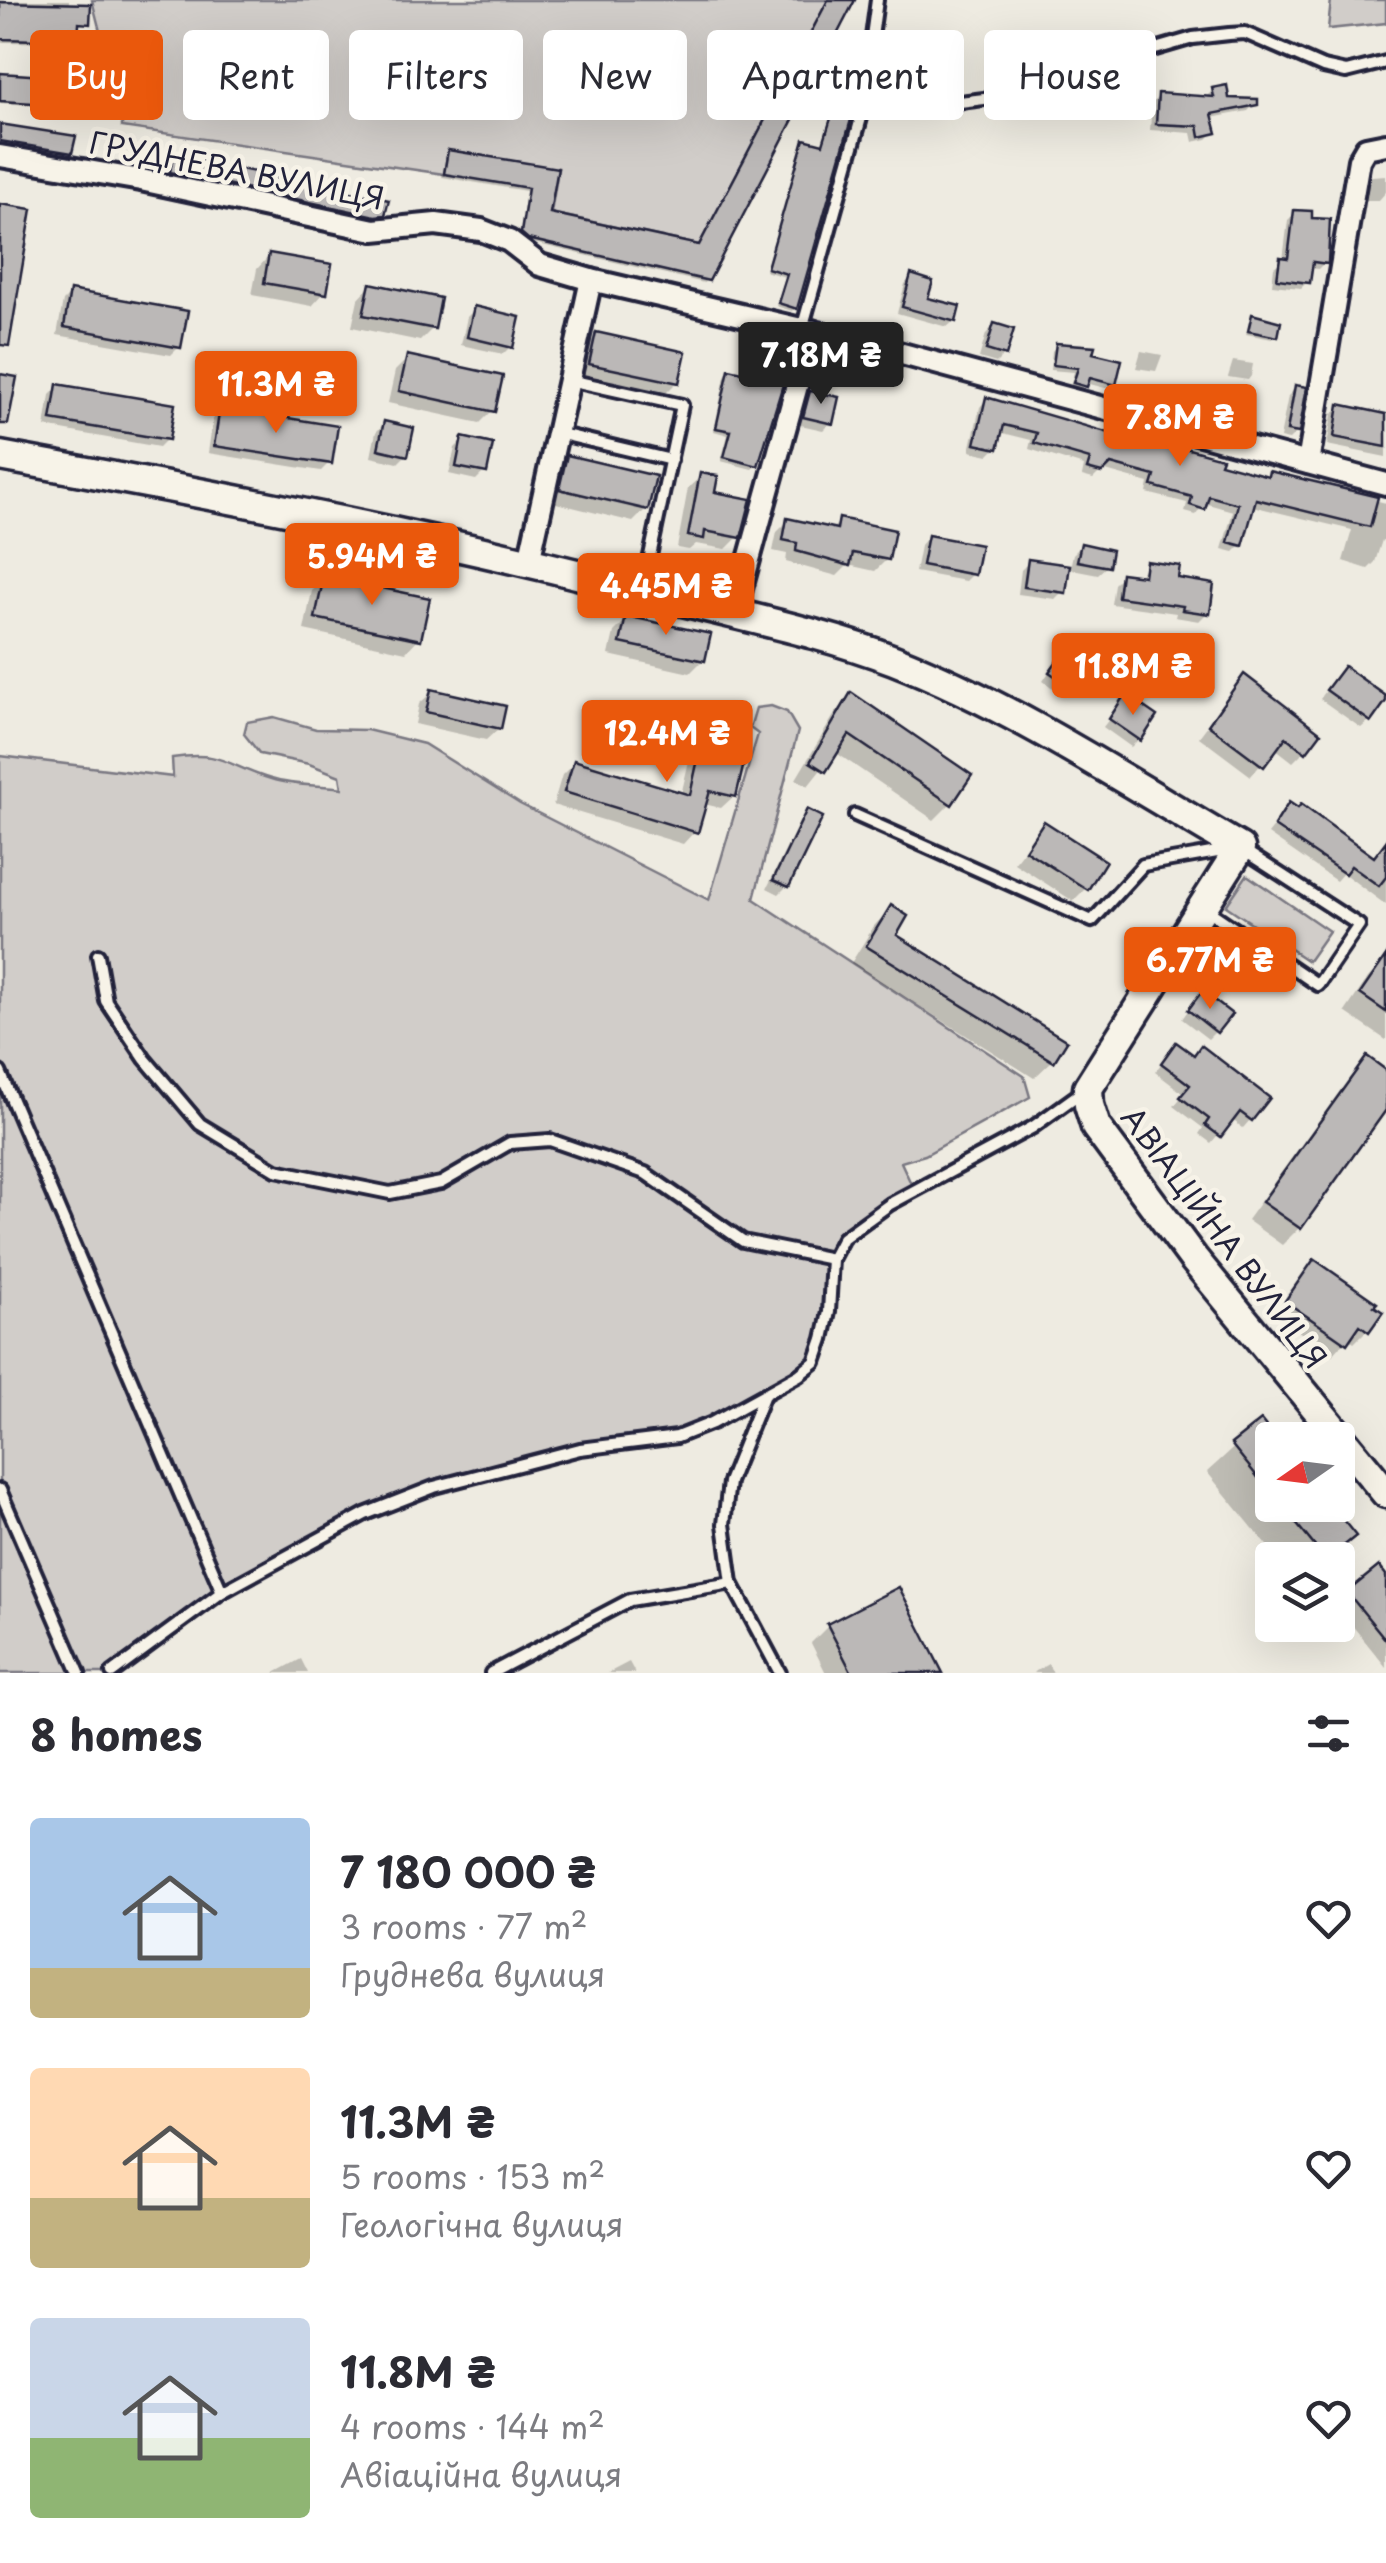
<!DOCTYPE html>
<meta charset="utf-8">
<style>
body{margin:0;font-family:"Playpen Sans",sans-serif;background:#f2f2f3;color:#2b2b33;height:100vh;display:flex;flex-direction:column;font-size:38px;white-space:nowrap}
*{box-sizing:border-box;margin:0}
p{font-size:32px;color:#7c7c81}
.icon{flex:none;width:55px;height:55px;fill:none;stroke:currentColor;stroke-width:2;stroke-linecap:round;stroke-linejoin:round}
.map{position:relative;height:1673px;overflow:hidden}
.sheet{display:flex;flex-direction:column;background:#fff;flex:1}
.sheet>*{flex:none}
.guide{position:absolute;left:30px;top:30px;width:1328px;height:90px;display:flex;gap:20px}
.needle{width:65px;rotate:256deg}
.buttons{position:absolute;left:1255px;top:1422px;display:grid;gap:20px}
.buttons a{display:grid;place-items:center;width:100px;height:100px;border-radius:10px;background:#fff;box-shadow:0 10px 40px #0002;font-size:50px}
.price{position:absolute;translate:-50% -85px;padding:0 22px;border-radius:10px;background:#ea580c;color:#fff;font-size:32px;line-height:65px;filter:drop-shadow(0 2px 5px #0008)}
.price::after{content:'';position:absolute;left:50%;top:60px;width:30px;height:22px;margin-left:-15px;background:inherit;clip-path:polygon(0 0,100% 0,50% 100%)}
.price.on{background:#222;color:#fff}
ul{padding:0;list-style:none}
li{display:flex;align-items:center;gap:30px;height:250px;padding:0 30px}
li span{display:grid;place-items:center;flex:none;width:280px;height:200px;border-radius:10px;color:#555}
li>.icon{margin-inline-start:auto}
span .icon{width:120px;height:120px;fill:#fffc;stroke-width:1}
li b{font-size:42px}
h2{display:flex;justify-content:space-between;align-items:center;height:120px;padding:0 30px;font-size:42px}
.tag{padding:0 35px;border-radius:10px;background:#fff;box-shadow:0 10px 40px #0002;font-size:35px;line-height:90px}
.tag.on{background:#ea580c;color:#fff}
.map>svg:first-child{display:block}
</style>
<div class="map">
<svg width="1386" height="1673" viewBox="0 0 1386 1673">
<rect width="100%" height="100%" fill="#eeebe1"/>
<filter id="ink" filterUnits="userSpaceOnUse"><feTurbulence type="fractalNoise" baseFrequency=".01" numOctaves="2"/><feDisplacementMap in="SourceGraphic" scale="20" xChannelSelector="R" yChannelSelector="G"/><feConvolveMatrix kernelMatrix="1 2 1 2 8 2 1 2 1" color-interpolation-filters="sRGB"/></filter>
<g filter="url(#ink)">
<!-- green -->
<g fill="#d1cdc9" stroke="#7a7882" stroke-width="2.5">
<polygon points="92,0 828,0 699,245 551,213 558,169 448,150 444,174 122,127 123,80 104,47"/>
<polygon points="1331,0 1386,0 1386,23 1328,29"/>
<path d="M771,706l16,6 11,19 -44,168 270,177 6,21 -105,58 -24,7 13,28c-19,14 -58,33 -71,50 -12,14 -23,98 -28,122l-138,75 -163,28 -149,49 -143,78 -110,81h-112v-917l173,21 -1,-19c51,-8 55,8 99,21 22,7 48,6 71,9l-2,-12 -31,-12 -49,-10 -16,-20 3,-12 27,-5 42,12 51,1 57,14 96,60 189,96 49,-166 -8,-6 6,-20z"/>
<polygon points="1247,875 1329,931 1308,961 1226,906"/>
</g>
<!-- shadow -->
<g fill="#0003">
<polygon points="15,0 69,0 69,6 88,23 76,26 76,40 72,43 0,42 0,5 14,5"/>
<polygon points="829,0 852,0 704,283 525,241 519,237 526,191 442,177 448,153 555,170 548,215 698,248"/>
<polygon points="0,76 116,107 112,110 0,103"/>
<polygon points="1213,90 1227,100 1255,104 1248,111 1211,118 1214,132 1207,139 1193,142 1191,133 1150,130 1152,103 1159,96 1204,99"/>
<polygon points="836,105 795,307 792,311 776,306 785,277 765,271 802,145 805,141 822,146"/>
<polygon points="0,127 70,152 66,155 0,144"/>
<polygon points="174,158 383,214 370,218 168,175"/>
<polygon points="1386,175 1386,192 1379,200 1364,200 1364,184 1372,176"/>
<polygon points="1295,213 1325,262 1318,269 1309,268 1308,281 1301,288 1272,285 1274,267 1283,260 1288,220"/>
<polygon points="269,256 324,293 312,306 252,295 257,269"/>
<polygon points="911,277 925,300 954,321 947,327 897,313 905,284"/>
<polygon points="370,286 433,328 420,341 352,327 358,299"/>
<polygon points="71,293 179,347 171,355 57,335 63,301"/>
<polygon points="475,309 511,346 503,354 461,345 467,317"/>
<polygon points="1253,317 1275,336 1272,339 1246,334"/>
<polygon points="994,325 1004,355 996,363 979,358 986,334"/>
<polygon points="597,335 677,382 664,395 578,376 584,348"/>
<polygon points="1057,345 1090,355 1114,384 1109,389 1086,383 1080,391 1070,388 1074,372 1050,370 1052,351"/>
<polygon points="1141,351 1162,355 1156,371 1136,368"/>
<polygon points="408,358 493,410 480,423 388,403 395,371"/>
<polygon points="1233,361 1253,364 1251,376 1248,380 1228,377"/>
<polygon points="729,372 756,465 752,469 721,461 728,435 714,431 725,376"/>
<polygon points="58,387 167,439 159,447 45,427 50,395"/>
<polygon points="1296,388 1297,432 1289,440 1280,438 1288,396"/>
<polygon points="811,393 831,422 823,430 796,424 802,402"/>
<polygon points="986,400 1106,444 1138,450 1146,440 1265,478 1270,473 1386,503 1386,541 1382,540 1375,562 1368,569 1343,561 1352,530 1252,506 1241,545 1234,552 1222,549 1233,511 1204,503 1196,515 1185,512 1187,503 1147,493 1149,483 1102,470 1093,479 1082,476 1084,466 1029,449 1031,440 999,432 996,448 989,455 970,451 980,407"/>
<polygon points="1340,406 1386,418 1386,457 1327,445 1332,414"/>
<polygon points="221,410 329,463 321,471 208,453 213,418"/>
<polygon points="384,424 406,455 398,463 371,457 376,432"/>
<polygon points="463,440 484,472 476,480 449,474 455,448"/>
<polygon points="568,458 646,509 633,522 548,501 555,470"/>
<polygon points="701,476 739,536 726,549 696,544 689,550 677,548 688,488"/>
<polygon points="788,521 831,530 840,521 887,559 875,571 848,565 837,576 786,562 787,554 773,551 777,532"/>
<polygon points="928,537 973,573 965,581 915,572 920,546"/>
<polygon points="1081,546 1107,566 1098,574 1067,568 1063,591 1055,599 1018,594 1021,570 1029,562 1070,568 1073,554"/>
<polygon points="1147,564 1175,580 1207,613 1199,621 1175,617 1176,613 1111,604 1114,584 1122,576 1138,578"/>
<polygon points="324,579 418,639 406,652 304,630 312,591"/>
<polygon points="627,619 703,660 690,673 609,655 614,632"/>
<polygon points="1056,662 1085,669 1064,696 1043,681"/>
<polygon points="1244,677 1304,751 1293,762 1275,748 1251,776 1199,737"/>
<polygon points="1336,677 1369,721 1361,728 1320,699"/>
<polygon points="432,692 499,728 486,740 415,724 419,704"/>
<polygon points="852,696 969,776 950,804 934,820 835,752 808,786 796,779 836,712"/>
<polygon points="1126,697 1139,739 1131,747 1103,727"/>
<polygon points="705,735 734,796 721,808 704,804 695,831 683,844 553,805 562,775 574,763 681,795 692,748"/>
<polygon points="1290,806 1373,859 1386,855 1386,905 1343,873 1336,881 1268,834"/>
<polygon points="808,812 787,886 779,894 767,888 800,820"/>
<polygon points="1044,824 1086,888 1073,901 1014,863"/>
<polygon points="891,908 893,936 1063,1041 1052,1061 1034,1078 851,963 874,926"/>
<polygon points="1385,961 1386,962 1386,1040 1345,1012 1368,978"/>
<polygon points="1194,1002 1216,1031 1208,1039 1182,1019"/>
<polygon points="1169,1053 1250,1120 1243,1128 1231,1119 1211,1143 1199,1134 1203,1128 1174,1106 1184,1094 1155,1072"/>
<polygon points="1367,1060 1386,1073 1386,1106 1299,1228 1282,1245 1247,1220 1350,1077"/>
<polygon points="1315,1263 1367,1330 1354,1343 1348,1338 1333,1355 1275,1315"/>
<polygon points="1261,1423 1274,1440 1272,1505 1328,1505 1353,1536 1329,1560 1279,1560 1207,1472"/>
<polygon points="1386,1579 1386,1667 1338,1608 1349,1594"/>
<polygon points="828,1626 940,1673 826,1673 811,1643"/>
<polygon points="301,1659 308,1673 275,1673"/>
<polygon points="629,1662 635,1673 608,1673"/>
<polygon points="1048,1664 1053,1673 1034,1673 1036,1671"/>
</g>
<!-- building -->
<g fill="#bbb8b7" stroke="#22223b" stroke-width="2.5">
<polygon points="828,0 855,0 709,281 528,239 521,233 528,188 444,174 448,150 558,168 550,213 699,245"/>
<polygon points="0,2 91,4 90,24 79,23 78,41 0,39"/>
<polygon points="0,73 119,81 118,108 0,101"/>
<polygon points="1227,85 1229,98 1258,99 1258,105 1212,114 1217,133 1200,137 1198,126 1156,124 1158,93 1214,97 1212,88"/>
<polygon points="836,102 854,108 852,116 797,309 778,303 787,274 767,268 804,139 823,144"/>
<polygon points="0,124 76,136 72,153 0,141"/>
<polygon points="173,155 389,200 385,215 375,216 170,172"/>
<polygon points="0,204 32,209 9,346 0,345"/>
<polygon points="1294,210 1312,211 1312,218 1330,219 1328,264 1313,262 1310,283 1277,279 1280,257 1288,258"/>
<polygon points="269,253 332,264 327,294 264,283"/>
<polygon points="911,274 933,281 928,298 960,306 956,322 902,307"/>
<polygon points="370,283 441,298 435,329 363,315"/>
<polygon points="70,290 188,311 181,348 64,327"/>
<polygon points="474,306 520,317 513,348 467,337"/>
<polygon points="1252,314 1281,322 1278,337 1248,331"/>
<polygon points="994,323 1014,329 1006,356 986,350"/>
<polygon points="596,332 686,352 679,383 589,364"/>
<polygon points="1056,343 1095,346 1093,353 1122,360 1116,385 1090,378 1087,387 1073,383 1078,368 1053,365"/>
<polygon points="407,355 503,376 495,412 399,391"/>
<polygon points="729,369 784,381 758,466 724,457 731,431 716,428"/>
<polygon points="0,374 17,377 8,424 0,424"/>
<polygon points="57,384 175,404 169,440 51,420"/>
<polygon points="1295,385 1307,387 1299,433 1287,431"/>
<polygon points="810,391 839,397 833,424 803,417"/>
<polygon points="986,397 1113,434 1110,442 1142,449 1145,437 1222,458 1220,463 1268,476 1269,471 1378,497 1370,527 1256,499 1243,546 1228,542 1238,504 1209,496 1205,510 1190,505 1192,497 1152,486 1155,476 1111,464 1102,473 1087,469 1090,459 1034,443 1037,433 1004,425 998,449 975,444"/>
<polygon points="1339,404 1386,414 1386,447 1334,437"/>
<polygon points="220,407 338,426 332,464 214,446"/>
<polygon points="384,421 414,428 408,456 378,449"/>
<polygon points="462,437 493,444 487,473 456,467"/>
<polygon points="567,455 656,476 648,510 559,489"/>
<polygon points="700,473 718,476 715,492 751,499 741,538 705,531 704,539 688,536"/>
<polygon points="787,518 837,529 839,518 895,530 889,560 853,553 850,566 796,551 797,543 783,540"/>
<polygon points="928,535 981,545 975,575 922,565"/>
<polygon points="1081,543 1112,550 1109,567 1077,561"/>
<polygon points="1028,559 1070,565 1066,593 1024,587"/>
<polygon points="1146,561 1180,566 1178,578 1214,584 1210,614 1182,610 1183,606 1118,597 1121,573 1144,576"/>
<polygon points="324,576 430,598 421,640 315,618"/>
<polygon points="626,616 711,634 705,661 620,643"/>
<polygon points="1064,651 1088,668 1074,689 1049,672"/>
<polygon points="1344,666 1386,696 1386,701 1371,722 1326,690"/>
<polygon points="1244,674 1321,733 1306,753 1286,737 1264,767 1208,725"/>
<polygon points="431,689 506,706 501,729 426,712"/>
<polygon points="851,692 972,775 952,805 849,735 826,772 810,762"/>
<polygon points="1125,694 1157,716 1141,741 1109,719"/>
<polygon points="704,732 749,742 736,797 710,791 698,833 564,792 574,760 690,795"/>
<polygon points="1289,802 1298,808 1301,804 1374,857 1386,841 1386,877 1379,886 1351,866 1345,874 1274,826"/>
<polygon points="807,809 823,817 789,887 773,880"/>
<polygon points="1044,821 1106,861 1088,890 1025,850"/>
<polygon points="891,905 908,916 897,935 1067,1041 1054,1062 866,946"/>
<polygon points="1386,956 1386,1012 1360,994"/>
<polygon points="1202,991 1232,1014 1217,1033 1188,1010"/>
<polygon points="1176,1042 1194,1055 1201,1045 1270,1098 1252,1121 1240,1112 1221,1137 1205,1125 1209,1119 1180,1097 1190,1085 1161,1063"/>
<polygon points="1367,1056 1386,1070 1386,1110 1301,1229 1262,1202"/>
<polygon points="1314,1259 1377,1303 1374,1306 1383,1312 1369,1332 1360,1325 1347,1344 1285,1301"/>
<polygon points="1261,1420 1272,1434 1272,1495 1231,1444"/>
<polygon points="1281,1505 1331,1505 1356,1536 1326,1560"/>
<polygon points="1379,1566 1386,1575 1386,1640 1347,1592"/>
<polygon points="899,1587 943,1673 852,1673 827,1624"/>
</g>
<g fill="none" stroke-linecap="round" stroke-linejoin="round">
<!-- service casing -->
<g stroke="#22223b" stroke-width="18">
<g id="service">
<polyline points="864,97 944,104 1000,97 1074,73 1124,53 1152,50 1193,38 1229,34 1245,33 1323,67 1346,72 1386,62"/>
<polyline points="802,329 861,118 877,0"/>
<polyline points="569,380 682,405 643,589"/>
<polyline points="557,433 671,460"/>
<polyline points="855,815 1092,921 1143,865 1240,848 1359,925 1318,985 1204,908"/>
<polyline points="98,955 106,1001 145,1059 200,1124 276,1170 390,1193 441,1183 510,1143 550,1140 645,1173 743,1241 832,1259"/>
<polyline points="0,1072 222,1592"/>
<polyline points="763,1397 729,1482 724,1524 732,1583 780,1673"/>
<polyline points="0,1490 79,1673"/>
<polyline points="112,1673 222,1592 365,1514 434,1487 580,1449 677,1437 712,1423 799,1375 815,1362 823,1339 829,1312 832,1259 843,1238 890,1204 1033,1127 1083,1091"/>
<polyline points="491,1673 630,1600 732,1583"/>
</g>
</g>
<!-- minor casing -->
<g stroke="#22223b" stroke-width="28">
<g id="minor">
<polyline points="0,156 141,180 374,230 436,224 481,230 509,241 540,265 591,280 865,344 1386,484"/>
<polyline points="1308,463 1359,160 1366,148 1386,144"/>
<polyline points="529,561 591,280"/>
<polyline points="734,614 812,331"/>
</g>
</g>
<!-- tertiary casing -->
<g stroke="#22223b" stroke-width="35">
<path id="tertiary" d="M0,456c226,41 453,84 675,143 73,19 149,34 219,61 122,48 233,122 346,188l-152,240 1,17 7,22 97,131 193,235"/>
</g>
<!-- service -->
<use href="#service" stroke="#f7f3e8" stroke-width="10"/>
<!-- minor -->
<use href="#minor" stroke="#f7f3e8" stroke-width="20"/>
<!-- tertiary -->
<use href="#tertiary" stroke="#f7f3e8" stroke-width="28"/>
</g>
</g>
<g text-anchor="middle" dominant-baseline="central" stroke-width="9" stroke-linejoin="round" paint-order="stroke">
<!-- street labels -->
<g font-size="30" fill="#22223b" stroke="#f7f3e8">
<text transform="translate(237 169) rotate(11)">ГРУДНЕВА ВУЛИЦЯ</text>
<text transform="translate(1225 1237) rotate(53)">АВІАЦІЙНА ВУЛИЦЯ</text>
</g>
</g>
</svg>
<div class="buttons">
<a><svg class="needle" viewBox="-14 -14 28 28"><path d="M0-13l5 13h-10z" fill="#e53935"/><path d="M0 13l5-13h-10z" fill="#7c7c81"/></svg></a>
<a><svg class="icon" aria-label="layers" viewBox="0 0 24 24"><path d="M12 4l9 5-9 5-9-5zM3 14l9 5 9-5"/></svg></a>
</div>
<b class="price on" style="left:821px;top:407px">7.18M ₴</b>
<b class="price" style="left:276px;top:436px">11.3M ₴</b>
<b class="price" style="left:1180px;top:469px">7.8M ₴</b>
<b class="price" style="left:372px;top:608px">5.94M ₴</b>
<b class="price" style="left:666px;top:638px">4.45M ₴</b>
<b class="price" style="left:1133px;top:718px">11.8M ₴</b>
<b class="price" style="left:667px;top:785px">12.4M ₴</b>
<b class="price" style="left:1210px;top:1012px">6.77M ₴</b>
<div class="guide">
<a class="tag on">Buy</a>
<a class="tag">Rent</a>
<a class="tag">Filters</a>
<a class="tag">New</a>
<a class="tag">Apartment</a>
<a class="tag">House</a>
</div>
</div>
<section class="sheet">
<h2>8 homes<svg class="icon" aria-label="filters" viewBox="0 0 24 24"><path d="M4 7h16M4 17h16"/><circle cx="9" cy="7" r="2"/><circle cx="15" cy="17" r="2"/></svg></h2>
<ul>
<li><span style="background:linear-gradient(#a9c7e8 75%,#c2b280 0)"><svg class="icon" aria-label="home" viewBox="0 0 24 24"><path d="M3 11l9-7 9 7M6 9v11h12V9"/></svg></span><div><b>7 180 000 ₴</b><p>3 rooms · 77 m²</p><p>Груднева вулиця</p></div><svg class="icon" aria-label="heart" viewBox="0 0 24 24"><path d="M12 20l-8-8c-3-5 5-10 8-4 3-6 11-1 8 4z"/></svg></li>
<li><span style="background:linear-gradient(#ffd9b3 65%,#c2b280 0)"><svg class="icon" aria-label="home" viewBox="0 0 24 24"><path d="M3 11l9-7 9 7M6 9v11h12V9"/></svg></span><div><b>11.3M ₴</b><p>5 rooms · 153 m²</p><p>Геологічна вулиця</p></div><svg class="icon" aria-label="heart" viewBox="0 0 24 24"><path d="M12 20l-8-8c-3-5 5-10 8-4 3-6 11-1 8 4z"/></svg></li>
<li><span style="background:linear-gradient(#c9d6e8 60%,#8fb573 0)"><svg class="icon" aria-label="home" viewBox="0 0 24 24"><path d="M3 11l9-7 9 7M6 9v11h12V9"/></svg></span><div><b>11.8M ₴</b><p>4 rooms · 144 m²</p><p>Авіаційна вулиця</p></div><svg class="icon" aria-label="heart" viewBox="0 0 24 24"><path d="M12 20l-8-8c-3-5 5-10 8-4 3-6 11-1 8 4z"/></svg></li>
</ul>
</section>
